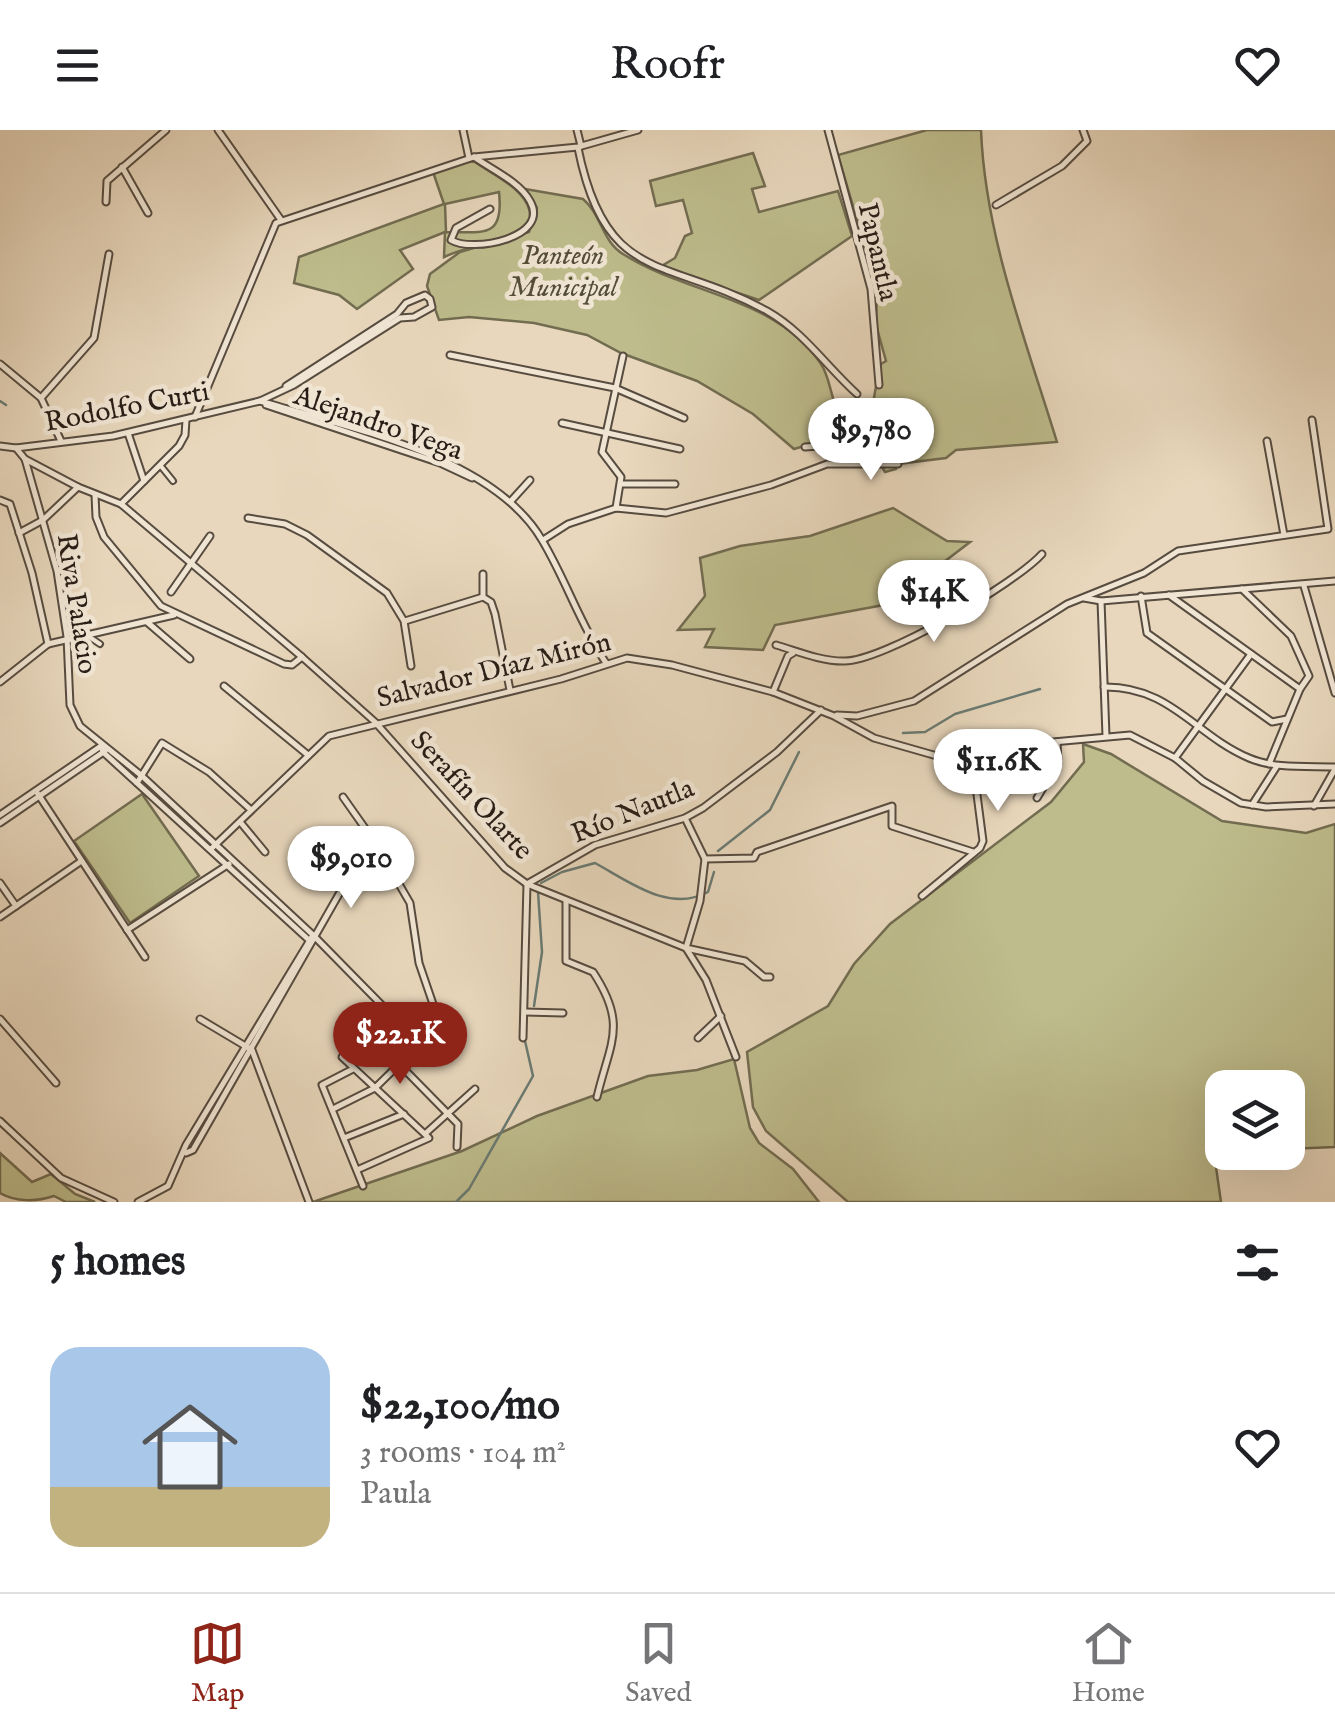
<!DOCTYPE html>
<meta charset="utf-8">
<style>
body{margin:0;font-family:"IM FELL English",serif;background:#f6f6f6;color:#202124;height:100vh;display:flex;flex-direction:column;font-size:38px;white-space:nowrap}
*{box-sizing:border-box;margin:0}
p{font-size:32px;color:#757577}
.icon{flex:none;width:55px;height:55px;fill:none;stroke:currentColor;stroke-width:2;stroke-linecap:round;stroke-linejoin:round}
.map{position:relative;height:1072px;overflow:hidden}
.details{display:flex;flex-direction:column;background:#fff;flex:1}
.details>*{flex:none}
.controls{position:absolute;left:1205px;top:940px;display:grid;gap:20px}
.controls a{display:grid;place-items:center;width:100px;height:100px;border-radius:20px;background:#fff;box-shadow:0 10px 40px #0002;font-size:50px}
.price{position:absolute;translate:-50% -85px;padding:0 22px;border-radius:35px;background:#fff;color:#222;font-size:32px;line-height:65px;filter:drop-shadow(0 2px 5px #0008)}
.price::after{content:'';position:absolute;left:50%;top:60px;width:30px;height:22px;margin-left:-15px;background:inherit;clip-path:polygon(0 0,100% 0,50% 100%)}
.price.active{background:#8f2418;color:#fff}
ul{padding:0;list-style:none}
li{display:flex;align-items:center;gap:30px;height:250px;padding:0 50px}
li span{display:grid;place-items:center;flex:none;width:280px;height:200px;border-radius:30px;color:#555}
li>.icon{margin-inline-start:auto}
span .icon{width:120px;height:120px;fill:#fffc;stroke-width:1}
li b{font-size:42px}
h2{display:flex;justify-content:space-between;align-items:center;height:120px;padding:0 50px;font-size:42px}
header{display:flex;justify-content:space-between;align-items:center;height:130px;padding:0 50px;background:#fff;font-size:45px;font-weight:600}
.tabs{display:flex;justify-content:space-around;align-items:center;height:140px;border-top:2px solid #e0e0e0;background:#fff;font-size:28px;color:#757577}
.tabs a{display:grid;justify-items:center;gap:5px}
.tabs .active{color:#8f2418}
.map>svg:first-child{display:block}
</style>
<header><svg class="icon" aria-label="menu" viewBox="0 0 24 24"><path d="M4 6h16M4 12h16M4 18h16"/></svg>Roofr<svg class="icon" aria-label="heart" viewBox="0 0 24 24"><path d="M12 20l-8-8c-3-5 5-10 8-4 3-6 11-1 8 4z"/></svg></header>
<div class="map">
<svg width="1335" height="1072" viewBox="0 0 1335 1072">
<rect width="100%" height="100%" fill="#e8d7bc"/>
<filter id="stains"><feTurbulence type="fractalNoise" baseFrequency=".002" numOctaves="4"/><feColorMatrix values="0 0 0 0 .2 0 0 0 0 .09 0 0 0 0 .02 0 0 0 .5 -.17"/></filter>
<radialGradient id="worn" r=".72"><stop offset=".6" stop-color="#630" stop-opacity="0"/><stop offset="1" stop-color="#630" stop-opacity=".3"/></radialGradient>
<!-- green -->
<g fill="#bebc8c" stroke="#726c51" stroke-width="2.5" fill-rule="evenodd">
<path d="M927,0h54c4,106 45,211 76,312l-101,8 -10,8 -48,6 -2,5 -11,3c-21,-34 -13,-71 -4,-108l5,-3 -10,-36 1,-37 -39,-133z"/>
<polygon points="753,23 765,56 752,59 759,82 838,61 852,106 759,170 660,137 675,128 685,106 692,103 683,70 656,76 650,51"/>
<path d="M467,31l8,1c20,14 60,31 55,60 -23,20 -58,22 -86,35l1,-25 -45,18 13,19 -56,40 -18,-14 -45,-12 5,-26 145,-53 -11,-32zM499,62c5,47 -15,40 -53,40l-1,-28z"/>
<path d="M525,59l58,10c18,15 19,42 40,55 64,41 152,42 198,110 7,10 9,26 13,37 10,34 -13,40 -40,48l-41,-35 -56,-33 -76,-28 -34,-18 -53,-12 -65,-6 -30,3 -12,-34 3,-12 30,-22 69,-20 8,-24z"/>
<polygon points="893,378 947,411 970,412 889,474 775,495 763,520 705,517 714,499 678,500 705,466 700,428 740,416 810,406"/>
<polygon points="1083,614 1111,624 1222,691 1306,703 1335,694 1335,1017 1288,1019 1288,958 1222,958 1222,1022 1214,1023 1221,1072 848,1072 766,1001 753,977 747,922 828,876 854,834 890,794 1051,672 1084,632"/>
<polygon points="142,664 199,746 130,793 74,711"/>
<polygon points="734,929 750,998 759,1013 793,1039 819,1072 313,1072 462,1021 537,986 648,946 697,940"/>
<path d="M0,1023l32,29 19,-8 24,20 20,8h-29l-12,-6c-18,6 -38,6 -54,-3z"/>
</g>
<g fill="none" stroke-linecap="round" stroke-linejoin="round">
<!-- stream -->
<g stroke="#6a7b73" stroke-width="2.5">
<polyline points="0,271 6,275"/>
<polyline points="903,603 925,602 955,584 1040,559"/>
<polyline points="718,721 770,680 799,622"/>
<path d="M541,753l21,-11 33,-9c35,19 74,50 113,29l6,-20"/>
<polyline points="534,876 542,822 538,762"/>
<polyline points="456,1072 469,1059 533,946 525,911"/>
</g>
<!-- pedestrian casing -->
<g stroke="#574c40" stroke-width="8">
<g id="pedestrian">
<polyline points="160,335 173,351"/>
<polyline points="88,506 100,514"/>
</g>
</g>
<!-- minor casing -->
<g stroke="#574c40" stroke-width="9">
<g id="minor">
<polyline points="218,0 281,90"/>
<polyline points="463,0 469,28"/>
<polyline points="577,0 581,16"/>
<polyline points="828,0 871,159 879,255"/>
<path d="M578,18c28,139 90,108 189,163 37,21 59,55 90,83"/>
<path d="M474,27c17,12 46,25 56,44 21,37 -58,52 -79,39l5,-12 34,-19"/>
<polyline points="122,37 148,83"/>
<polyline points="106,72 107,51 166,0"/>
<polyline points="996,75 1062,36 1087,11 1083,0"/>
<polyline points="450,225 615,258 684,288"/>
<polyline points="0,234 41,268 61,311"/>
<polyline points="41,268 94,208 109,124"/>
<path d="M260,271c89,27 233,55 282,139 24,40 38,84 64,123"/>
<polyline points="266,275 440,333 472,348"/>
<polyline points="195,287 276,93 474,27 578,17 638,0"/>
<polyline points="562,293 680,319"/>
<polyline points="128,303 144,351"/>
<polyline points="1267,311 1284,405"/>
<polyline points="839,312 844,333"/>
<polyline points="0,316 16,318 113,306 260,271 294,255 400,188 414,187 432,177 430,169 425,165 406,173 397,184 286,256"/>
<polyline points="805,317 873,312"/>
<polyline points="16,318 25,329 78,357 121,374 302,527 375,592 505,738 527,754 686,818 706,850 736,927"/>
<polyline points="25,329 57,441 67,507 70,575 80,596 142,646 313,805 420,914 427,920 447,915 419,833 410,773 374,711 343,667"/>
<polyline points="622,354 675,354"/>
<polyline points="95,365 96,387 104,407 161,476 284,534 292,535 302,527"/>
<polyline points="0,370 10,374 32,443 48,514"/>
<polyline points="511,371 530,350"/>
<polyline points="121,374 179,316 185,305 186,290"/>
<polyline points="616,378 621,347 602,322 623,226"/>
<polyline points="248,388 285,394 307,405 387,463 404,491 411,536"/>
<polyline points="19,403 43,390 78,357"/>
<polyline points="543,410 568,394 616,378 666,383 771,355 827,334 898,334"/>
<polyline points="483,444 483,467 491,472 495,484 510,560"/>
<polyline points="1304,456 1335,563"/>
<polyline points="1242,459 1291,506 1309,546 1300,559 1269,634"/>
<polyline points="171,462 210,406"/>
<polyline points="1169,465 1300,559"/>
<polyline points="1141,466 1147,503 1272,592 1287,589"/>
<polyline points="1084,468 1101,471 1335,451"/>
<polyline points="1101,471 1106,606"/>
<polyline points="405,491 483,467"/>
<polyline points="147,492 190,529"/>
<polyline points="48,514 174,485"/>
<path d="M776,515c21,6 44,16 67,16 38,2 173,-78 199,-107"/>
<polyline points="0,552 48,514"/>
<polyline points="224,556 308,625"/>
<path d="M1104,557c66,-1 91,48 145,71 26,11 59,8 86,9"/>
<polyline points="773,562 788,526 793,523"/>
<polyline points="837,585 857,586 914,571 1067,474 1144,443 1178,421 1328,399 1312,290"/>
<polyline points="101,616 103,622 310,811"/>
<polyline points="1175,628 1251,524"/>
<polyline points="137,653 162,613 209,642 251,680"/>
<polyline points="36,661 145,827"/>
<polyline points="1037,668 1058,633 1057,612"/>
<polyline points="1252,675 1277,636"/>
<polyline points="1314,676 1335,639"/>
<polyline points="0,685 101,616"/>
<polyline points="685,688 705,729 754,728 757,722 892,676 892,696 973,722"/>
<polyline points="0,693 105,621"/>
<polyline points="241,693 265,722"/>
<polyline points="211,719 329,606 561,549 627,528 672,535 773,562 834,586 874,608 944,628 1031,614 1130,605 1175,628 1203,651 1241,673 1266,677 1335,674"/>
<polyline points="705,729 700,771 686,818 745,831 764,847 770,847"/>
<polyline points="0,753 16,776"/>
<polyline points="922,766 980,718 983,711 972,626"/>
<path d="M566,771v60l27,11c35,53 17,70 4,125"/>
<polyline points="0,787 80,732"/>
<polyline points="127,800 229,734"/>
<polyline points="525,882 563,883"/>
<polyline points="0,889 56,953"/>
<polyline points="200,889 252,920 309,1072"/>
<polyline points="523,908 527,754 595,715 685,688 703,678 777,622 821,580"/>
<polyline points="698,908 721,886"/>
<polyline points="342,927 429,1008 357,1040"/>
<polyline points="399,934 458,994 457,1017"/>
<polyline points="353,939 322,955 363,1056"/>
<polyline points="333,979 375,958 420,914"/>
<polyline points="0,991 61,1048 114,1072"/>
<polyline points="426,1003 475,959"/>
<polyline points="344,1008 404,984"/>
<polyline points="186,1023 193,1020 355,736"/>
<polyline points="138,1072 168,1056 186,1015 313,805"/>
</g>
</g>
<!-- pedestrian -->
<use href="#pedestrian" stroke="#f0e5d3" stroke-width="4"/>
<!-- minor -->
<use href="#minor" stroke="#f0e5d3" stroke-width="5"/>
</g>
<g text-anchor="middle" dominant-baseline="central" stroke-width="9" stroke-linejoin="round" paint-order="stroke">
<!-- street labels -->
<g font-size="28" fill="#271d16" stroke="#f0e5d3">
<text transform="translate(877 122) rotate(77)">Papantla</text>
<text transform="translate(127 278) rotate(-11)">Rodolfo Curti</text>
<text transform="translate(378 294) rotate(19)">Alejandro Vega</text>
<text transform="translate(76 474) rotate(81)">Riva Palacio</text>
<text transform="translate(494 541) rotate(-14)">Salvador Díaz Mirón</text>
<text transform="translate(471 666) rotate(47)">Serafín Olarte</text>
<text transform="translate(633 682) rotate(-22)">Río Nautla</text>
</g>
<!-- park labels -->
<g font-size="28" font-style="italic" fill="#544d39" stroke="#f0e5d3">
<text x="563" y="126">Panteón<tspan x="563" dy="32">Municipal</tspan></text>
</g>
</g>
<rect width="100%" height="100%" filter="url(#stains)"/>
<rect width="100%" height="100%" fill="url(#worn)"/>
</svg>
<div class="controls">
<a><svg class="icon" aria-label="layers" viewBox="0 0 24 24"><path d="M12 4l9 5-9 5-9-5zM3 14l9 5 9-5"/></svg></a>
</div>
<b class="price" style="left:871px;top:353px">$9,780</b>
<b class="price" style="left:934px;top:515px">$14K</b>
<b class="price" style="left:998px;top:684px">$11.6K</b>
<b class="price" style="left:351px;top:781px">$9,010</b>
<b class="price active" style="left:400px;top:957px">$22.1K</b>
</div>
<section class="details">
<h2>5 homes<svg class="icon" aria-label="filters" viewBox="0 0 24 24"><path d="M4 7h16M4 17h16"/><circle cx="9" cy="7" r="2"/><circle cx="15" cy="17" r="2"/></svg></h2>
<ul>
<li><span style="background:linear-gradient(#a9c7e8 70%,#c2b280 0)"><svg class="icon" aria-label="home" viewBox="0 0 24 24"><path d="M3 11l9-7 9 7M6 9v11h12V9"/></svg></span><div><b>$22,100/mo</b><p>3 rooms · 104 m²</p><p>Paula</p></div><svg class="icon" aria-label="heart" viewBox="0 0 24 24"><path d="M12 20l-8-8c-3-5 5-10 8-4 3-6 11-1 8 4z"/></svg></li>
</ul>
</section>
<nav class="tabs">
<a class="active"><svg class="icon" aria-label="map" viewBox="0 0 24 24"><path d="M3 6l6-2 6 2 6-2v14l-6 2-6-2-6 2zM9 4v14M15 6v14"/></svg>Map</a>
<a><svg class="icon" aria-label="saved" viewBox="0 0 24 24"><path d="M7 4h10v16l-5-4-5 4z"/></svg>Saved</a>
<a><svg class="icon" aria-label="home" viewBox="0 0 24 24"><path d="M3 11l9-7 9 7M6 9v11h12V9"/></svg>Home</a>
</nav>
